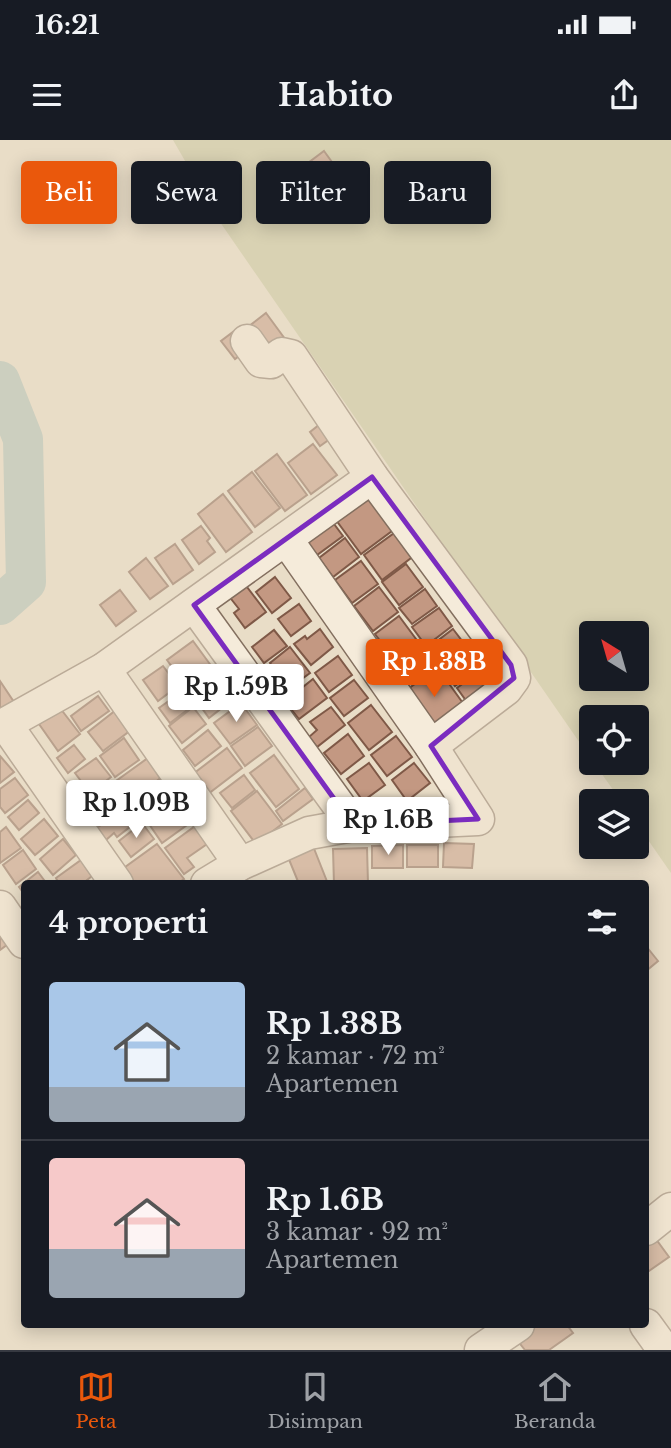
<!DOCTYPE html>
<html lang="id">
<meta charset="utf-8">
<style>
body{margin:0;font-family:"Libre Baskerville",serif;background:#20242c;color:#f1f3f6;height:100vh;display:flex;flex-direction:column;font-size:26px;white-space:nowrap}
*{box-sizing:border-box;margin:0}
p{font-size:23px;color:#9ea1a6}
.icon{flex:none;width:38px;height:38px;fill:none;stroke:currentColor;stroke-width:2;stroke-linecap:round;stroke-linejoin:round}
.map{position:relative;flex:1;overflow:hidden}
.side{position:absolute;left:21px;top:740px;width:628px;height:448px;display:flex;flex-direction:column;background:#171b24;border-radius:7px;box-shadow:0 4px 18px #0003}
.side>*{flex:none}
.guide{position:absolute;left:21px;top:21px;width:630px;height:63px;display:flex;gap:14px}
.needle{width:46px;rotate:323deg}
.controls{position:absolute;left:579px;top:481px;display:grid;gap:14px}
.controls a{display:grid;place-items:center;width:70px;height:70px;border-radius:7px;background:#171b24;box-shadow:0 4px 18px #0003;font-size:35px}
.price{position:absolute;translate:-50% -60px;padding:0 16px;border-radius:7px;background:#fff;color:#222;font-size:23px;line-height:46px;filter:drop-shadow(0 2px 4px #0008)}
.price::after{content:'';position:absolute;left:50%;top:42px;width:21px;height:16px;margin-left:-10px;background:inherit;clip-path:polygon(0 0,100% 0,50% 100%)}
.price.selected{background:#ea580c;color:#fff}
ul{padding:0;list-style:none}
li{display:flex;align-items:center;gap:21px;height:175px;padding:0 28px}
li+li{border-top:2px solid #363941}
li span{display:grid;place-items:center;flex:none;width:196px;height:140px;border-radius:7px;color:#555}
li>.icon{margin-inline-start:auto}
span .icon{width:84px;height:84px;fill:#fffc;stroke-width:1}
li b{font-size:30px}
h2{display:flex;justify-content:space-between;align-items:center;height:84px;padding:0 28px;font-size:30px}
.pill{padding:0 24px;border-radius:7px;background:#171b24;box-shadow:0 4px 18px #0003;font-size:24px;line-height:63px}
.pill.selected{background:#ea580c;color:#fff}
.status{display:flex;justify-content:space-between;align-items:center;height:49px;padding:0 35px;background:#171b24;direction:ltr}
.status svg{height:19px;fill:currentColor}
header{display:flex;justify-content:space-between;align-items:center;height:91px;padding:0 28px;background:#171b24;font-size:32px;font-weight:700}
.menu{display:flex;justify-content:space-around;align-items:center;height:98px;border-top:2px solid #363941;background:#171b24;font-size:19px;color:#9ea1a6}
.menu a{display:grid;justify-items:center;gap:4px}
.menu .selected{color:#ea580c}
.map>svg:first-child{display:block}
</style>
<div class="status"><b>16:21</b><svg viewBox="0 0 49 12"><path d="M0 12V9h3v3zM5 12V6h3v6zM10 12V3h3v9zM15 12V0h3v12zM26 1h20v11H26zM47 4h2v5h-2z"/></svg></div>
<header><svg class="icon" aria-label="menu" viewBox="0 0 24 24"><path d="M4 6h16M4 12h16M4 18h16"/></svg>Habito<svg class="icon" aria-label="share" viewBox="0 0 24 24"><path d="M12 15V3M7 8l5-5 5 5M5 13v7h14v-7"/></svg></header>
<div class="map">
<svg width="671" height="1210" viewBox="0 0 671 1210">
<rect width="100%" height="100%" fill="#e9ddc7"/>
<!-- green -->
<path fill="#c5c69c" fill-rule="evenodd" d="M173,0h498v733l-34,-49v-22l-16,-1 -27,-38h43v-45h-45l-1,41 -369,-534zM592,494h45v45h-45z"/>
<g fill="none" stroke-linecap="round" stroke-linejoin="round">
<!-- river -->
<polyline stroke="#a8beb6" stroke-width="40" points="0,241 23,299 26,442 0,465"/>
</g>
<!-- building -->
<g fill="#c39882" stroke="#7f5947" stroke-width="2">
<polygon points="324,11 337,29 312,47 300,29"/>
<polygon points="266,173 288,203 266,220 244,190"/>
<polygon points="233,192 247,210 235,219 221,201"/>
<polygon points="324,281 334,296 320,306 310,292"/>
<polygon points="313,304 337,335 311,354 288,323"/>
<polygon points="277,314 307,355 285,371 255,331"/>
<polygon points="252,332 280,368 255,387 228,351"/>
<polygon points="223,354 252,392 226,412 198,374"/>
<polygon points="370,354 396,388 361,414 336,380"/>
<polygon points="331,380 343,396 317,415 305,399"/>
<polygon points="201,386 210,398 207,401 215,412 199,424 182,400"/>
<polygon points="397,391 415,415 382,440 364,415"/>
<polygon points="345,398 359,417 333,437 319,418"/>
<polygon points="175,404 193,430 173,444 155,418"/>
<polygon points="146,418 168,446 150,459 129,432"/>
<polygon points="361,421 378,444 352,463 335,440"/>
<polygon points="406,424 423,447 399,465 382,442"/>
<polygon points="275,437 291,458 272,473 256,452"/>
<polygon points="244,443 266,472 245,488 234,473 239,469 228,455"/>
<polygon points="379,447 398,472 373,491 354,466"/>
<polygon points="425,449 437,466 412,484 399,468"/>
<polygon points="120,450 136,471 116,486 100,465"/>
<polygon points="299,464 311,481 291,496 278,479"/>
<polygon points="439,468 452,486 426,506 412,487"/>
<polygon points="399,476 416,499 392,517 375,494"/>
<polygon points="320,489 333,507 311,525 294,504 305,496 307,499"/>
<polygon points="453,489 469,510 443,529 428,508"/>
<polygon points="274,490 287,506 264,523 252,507"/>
<polygon points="193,501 223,542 197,561 167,520"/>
<polygon points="419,503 436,526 412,544 395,521"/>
<polygon points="482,504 492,518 455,546 445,532"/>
<polygon points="290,507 310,533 284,552 276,542 281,538 270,523"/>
<polygon points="338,516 352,535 329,552 315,533"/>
<polygon points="497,518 507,532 467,562 457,548"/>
<polygon points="163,526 178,546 158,561 143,540"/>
<polygon points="437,527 465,566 431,591 403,553"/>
<polygon points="313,539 327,558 299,579 291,569 299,563 293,555"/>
<polygon points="354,540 368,558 344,576 330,558"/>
<polygon points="0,541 18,568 0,581"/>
<polygon points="226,543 237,556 209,578 199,564"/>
<polygon points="184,550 195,564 170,583 159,568"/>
<polygon points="98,556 109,571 81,591 71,576"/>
<polygon points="241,563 257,585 230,604 214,583"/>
<polygon points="371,565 392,592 369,610 348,583"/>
<polygon points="193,567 206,584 182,603 169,586"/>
<polygon points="331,567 345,585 317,607 309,597 317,590 310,582"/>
<polygon points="60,568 80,594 58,611 39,584"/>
<polygon points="116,570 131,590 103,611 88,592"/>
<polygon points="258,587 272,606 245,626 231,606"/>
<polygon points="208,590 221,606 195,626 183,610"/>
<polygon points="348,594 364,616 341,634 324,613"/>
<polygon points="396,596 412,617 387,636 371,615"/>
<polygon points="124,598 139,620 115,637 100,616"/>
<polygon points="74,605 85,619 68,633 57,618"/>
<polygon points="227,608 242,628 208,654 193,634"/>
<polygon points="152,615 166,634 131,660 116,641"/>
<polygon points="274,615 299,649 276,667 250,633"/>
<polygon points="0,616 14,632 0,643"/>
<polygon points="96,618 111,637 90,653 75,633"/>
<polygon points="369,623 385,645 363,661 347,639"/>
<polygon points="414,623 430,643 407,661 392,640"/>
<polygon points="244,635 255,650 232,668 220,653"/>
<polygon points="15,638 28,655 5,673 0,667 0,649"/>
<polygon points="168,638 181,654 146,679 134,662"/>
<polygon points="113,642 129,662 106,680 91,659"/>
<polygon points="305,648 313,659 283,681 276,671"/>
<polygon points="257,651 282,684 256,704 231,671"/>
<polygon points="28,660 39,673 19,690 8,677"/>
<polygon points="181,662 194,680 162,703 149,684"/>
<polygon points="128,664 140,679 117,697 114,693 106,700 97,688"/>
<polygon points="44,679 58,696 35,715 21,699"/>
<polygon points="142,683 154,699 131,717 119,701"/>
<polygon points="198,684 210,702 187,718 194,727 184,734 165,708"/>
<polygon points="6,687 21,708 0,723 0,692"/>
<polygon points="63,699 76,715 53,735 40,719"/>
<polygon points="444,703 474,704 472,728 443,727"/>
<polygon points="157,704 184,739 177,744 131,744 121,730"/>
<polygon points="403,705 403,728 372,728 372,706"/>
<rect x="407" y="705" width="31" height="22"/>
<polygon points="313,706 328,744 299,744 288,717"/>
<polygon points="367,708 368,744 334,744 333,709"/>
<polygon points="23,710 36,729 16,744 3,725"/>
<polygon points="81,720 92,736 82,744 59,744 56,738"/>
<polygon points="38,732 47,744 24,744 24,754 19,747"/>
<polygon points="0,788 15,799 0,810"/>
<polygon points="646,806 658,821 646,831"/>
<polygon points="653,1095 669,1117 646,1133 646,1101"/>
<polygon points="537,1185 567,1185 573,1193 549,1210 525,1210 517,1200"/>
</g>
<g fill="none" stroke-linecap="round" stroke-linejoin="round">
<!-- minor casing -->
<g stroke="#836f5f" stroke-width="35">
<g id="minor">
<polyline points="247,201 261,221 271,222 282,214 291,216 372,337 511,525 514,538 506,549 431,606"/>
<polyline points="194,465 353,685"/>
<polyline points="104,529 240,724"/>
<polyline points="6,585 117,744"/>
<polyline points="0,587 104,529 372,337"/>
<polyline points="207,744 240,724 309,693 353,685 478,679 431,606 286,399"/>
<polyline points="0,767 24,802"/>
<polyline points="646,1089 671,1069"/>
<polyline points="646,1185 664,1210"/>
<polyline points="481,1210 518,1185"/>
</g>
</g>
<!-- minor -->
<use href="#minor" stroke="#f5ebda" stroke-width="32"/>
</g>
<!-- marked area -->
<path d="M0 0H671V1210H0ZM372,337l139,188 3,13 -83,68 47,73 -125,6 -159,-220z" fill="#e9ddc7" fill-opacity=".55" fill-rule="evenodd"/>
<path fill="none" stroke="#7b2cbf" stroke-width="5" stroke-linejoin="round" d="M372,337l139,188 3,13 -83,68 47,73 -125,6 -159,-220z"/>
</svg>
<div class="controls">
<a><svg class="needle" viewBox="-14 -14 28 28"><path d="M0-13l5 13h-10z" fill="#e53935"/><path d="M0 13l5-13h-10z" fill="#9ea1a6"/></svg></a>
<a><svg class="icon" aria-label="locate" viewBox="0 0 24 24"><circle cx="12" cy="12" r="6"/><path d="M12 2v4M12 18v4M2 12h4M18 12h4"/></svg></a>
<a><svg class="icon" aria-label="layers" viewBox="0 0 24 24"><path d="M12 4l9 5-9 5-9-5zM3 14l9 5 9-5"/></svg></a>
</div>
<b class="price selected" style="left:434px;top:559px">Rp 1.38B</b>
<b class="price" style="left:236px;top:584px">Rp 1.59B</b>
<b class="price" style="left:136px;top:700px">Rp 1.09B</b>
<b class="price" style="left:388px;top:717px">Rp 1.6B</b>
<div class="guide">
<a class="pill selected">Beli</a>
<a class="pill">Sewa</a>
<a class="pill">Filter</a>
<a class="pill">Baru</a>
</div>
<section class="side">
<h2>4 properti<svg class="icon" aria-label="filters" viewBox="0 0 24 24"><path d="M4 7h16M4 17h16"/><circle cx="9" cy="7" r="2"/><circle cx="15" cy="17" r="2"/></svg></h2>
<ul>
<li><span style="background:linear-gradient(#a9c7e8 75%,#9aa5b1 0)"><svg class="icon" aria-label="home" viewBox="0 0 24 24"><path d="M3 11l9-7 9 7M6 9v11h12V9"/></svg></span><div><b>Rp 1.38B</b><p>2 kamar · 72 m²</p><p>Apartemen</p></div></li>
<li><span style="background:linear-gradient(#f6c9c9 65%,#9aa5b1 0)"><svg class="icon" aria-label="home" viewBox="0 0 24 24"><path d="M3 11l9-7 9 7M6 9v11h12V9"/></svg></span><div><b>Rp 1.6B</b><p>3 kamar · 92 m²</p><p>Apartemen</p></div></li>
</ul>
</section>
</div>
<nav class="menu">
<a class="selected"><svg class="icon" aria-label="map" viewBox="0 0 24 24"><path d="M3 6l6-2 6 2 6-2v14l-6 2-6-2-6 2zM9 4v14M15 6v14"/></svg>Peta</a>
<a><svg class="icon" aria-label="saved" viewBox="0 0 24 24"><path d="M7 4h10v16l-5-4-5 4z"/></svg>Disimpan</a>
<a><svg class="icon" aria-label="home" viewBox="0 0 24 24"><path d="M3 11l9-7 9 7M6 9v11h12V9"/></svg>Beranda</a>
</nav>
